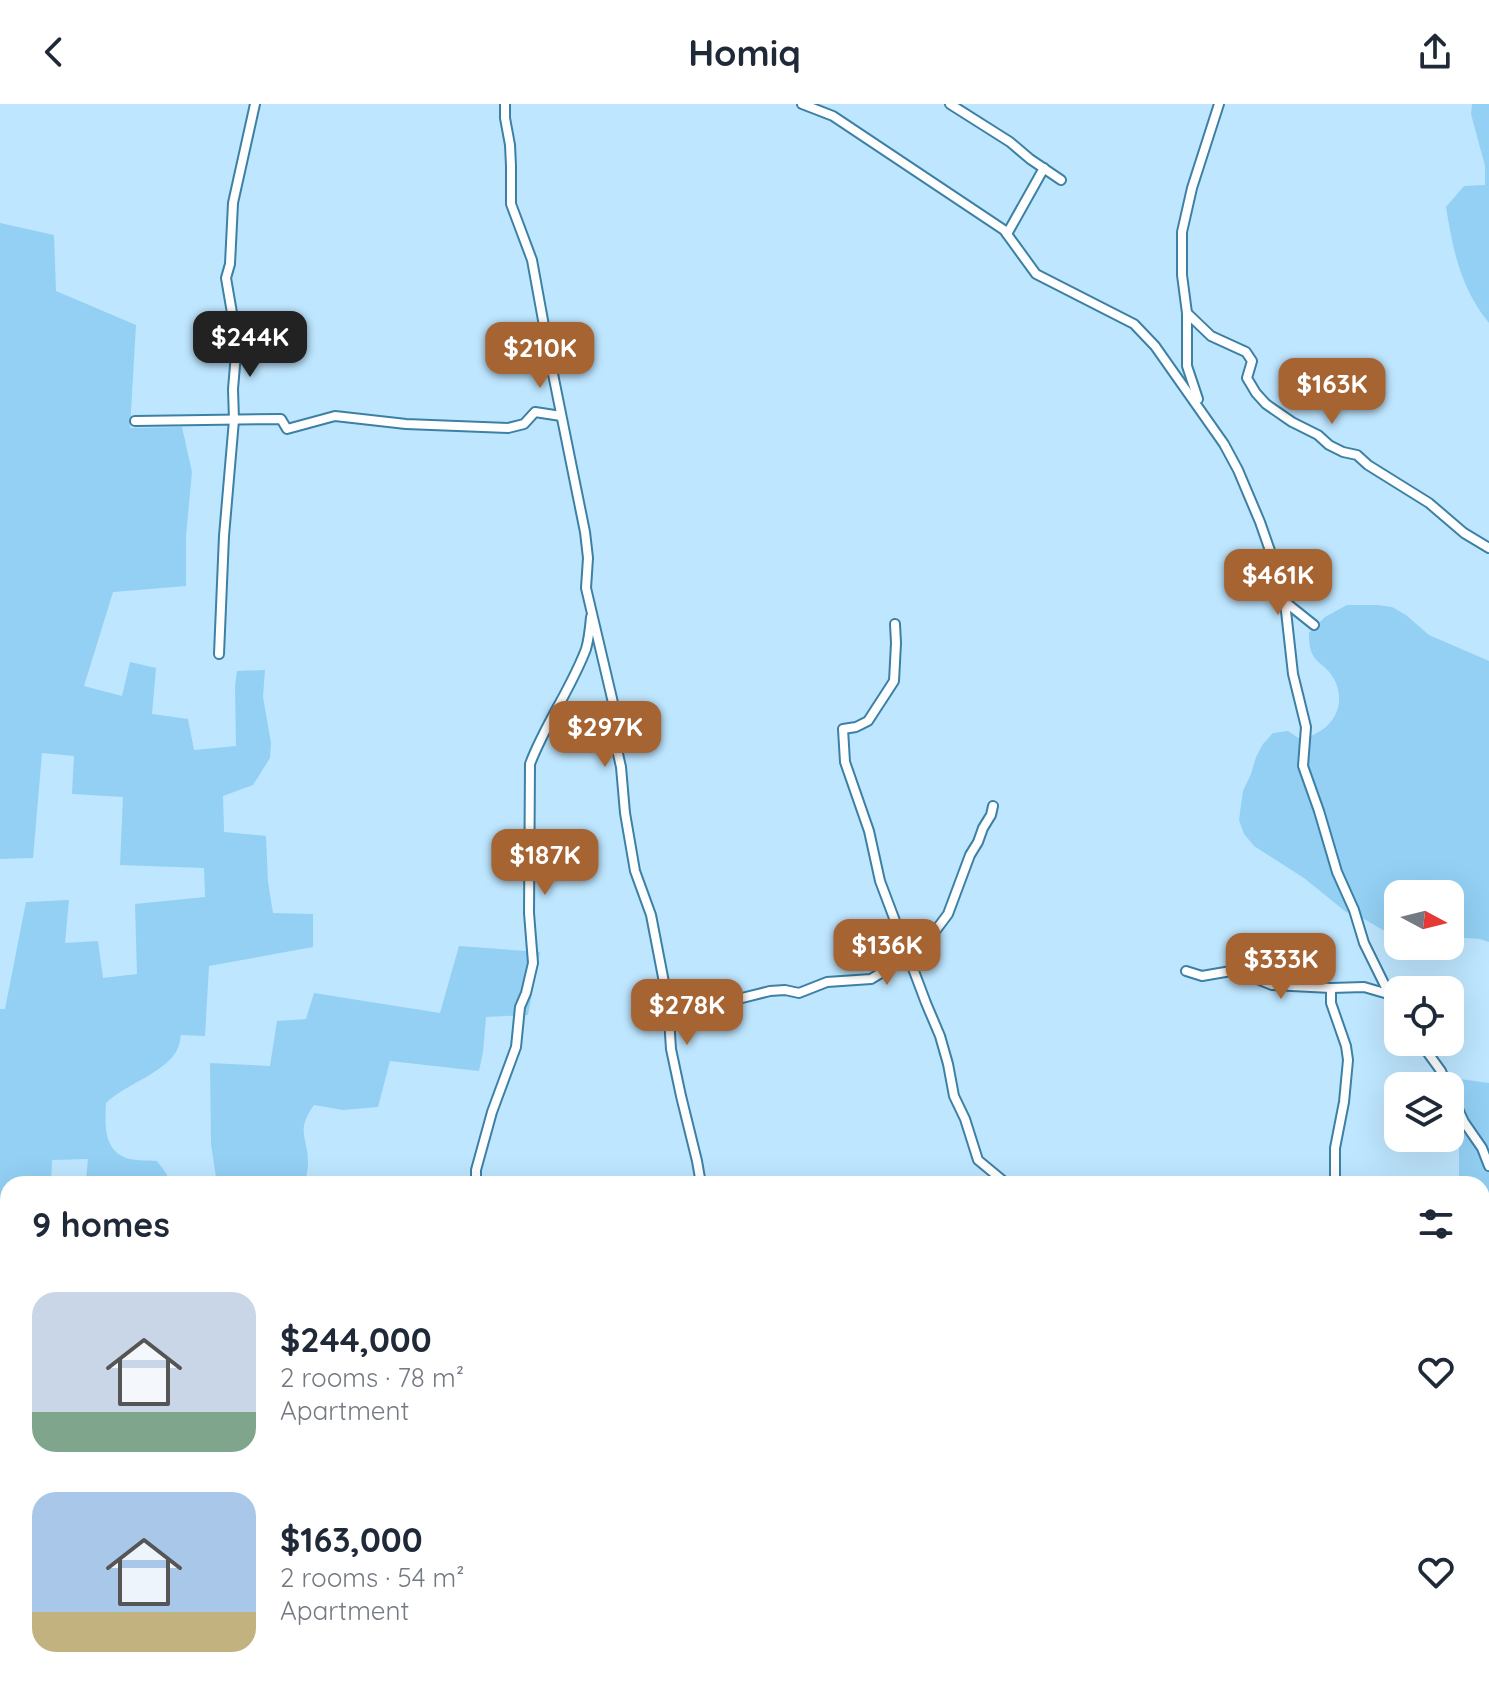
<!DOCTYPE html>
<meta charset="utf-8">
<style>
body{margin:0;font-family:Quicksand,sans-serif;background:#f6f6f7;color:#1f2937;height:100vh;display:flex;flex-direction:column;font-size:30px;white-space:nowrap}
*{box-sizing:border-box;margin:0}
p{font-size:26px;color:#747a83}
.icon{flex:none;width:44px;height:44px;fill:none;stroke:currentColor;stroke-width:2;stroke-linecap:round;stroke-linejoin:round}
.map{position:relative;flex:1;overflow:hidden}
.panel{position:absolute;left:0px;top:1072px;width:1490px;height:514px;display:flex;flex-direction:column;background:#fff;border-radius:24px 24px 0 0;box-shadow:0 8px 32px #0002}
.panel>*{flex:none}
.needle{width:52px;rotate:97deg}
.tools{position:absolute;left:1384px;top:776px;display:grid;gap:16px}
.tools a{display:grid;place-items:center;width:80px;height:80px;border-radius:16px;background:#fff;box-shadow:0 8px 32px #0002;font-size:40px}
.price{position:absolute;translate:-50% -68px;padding:0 18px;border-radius:16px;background:#a76433;color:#fff;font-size:26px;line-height:52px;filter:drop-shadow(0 2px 4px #0008)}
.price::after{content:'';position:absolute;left:50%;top:48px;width:24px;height:18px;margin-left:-12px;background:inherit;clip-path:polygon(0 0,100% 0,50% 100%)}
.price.current{background:#222;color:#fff}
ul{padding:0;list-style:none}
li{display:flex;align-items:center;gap:24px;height:200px;padding:0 32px}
li span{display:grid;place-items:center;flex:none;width:224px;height:160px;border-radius:24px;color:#555}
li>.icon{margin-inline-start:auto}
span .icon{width:96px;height:96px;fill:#fffc;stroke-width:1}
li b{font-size:34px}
h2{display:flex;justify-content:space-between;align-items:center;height:96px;padding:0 32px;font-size:34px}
header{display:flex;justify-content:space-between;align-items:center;height:104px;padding:0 32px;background:#fff;font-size:36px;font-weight:800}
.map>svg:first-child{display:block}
</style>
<header><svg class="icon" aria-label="back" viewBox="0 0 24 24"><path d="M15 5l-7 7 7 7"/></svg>Homiq<svg class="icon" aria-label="share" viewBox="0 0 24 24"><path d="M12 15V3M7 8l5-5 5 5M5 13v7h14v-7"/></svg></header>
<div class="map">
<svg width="1489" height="1585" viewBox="0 0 1489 1585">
<rect width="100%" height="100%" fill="#bee6ff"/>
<!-- green -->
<g fill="#93d0f4">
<path d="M1472,0h17v219c-29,-36 -36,-73 -43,-116l18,-21 21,-1v-19l-14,-52z"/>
<path d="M0,119l54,12 2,56 80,34 -6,103 52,-1 10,45 -6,64v50l-73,6 -29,94 38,10 8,-34 26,6 -4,46 36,5 6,31 42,-4 -1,-60 2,-15 28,-1 -2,27 8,46 -1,15 -17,27 -30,11 1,36 42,4 2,46 5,31 40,1v33l-104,19 -4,70 -24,-1c-1,4 -1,9 -3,13 -10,24 -53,36 -72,55 -1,22 -3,49 24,56 8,2 18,1 27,2l9,12 5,11h-48l-1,-3 -36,-2 2,-20 -36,1 -1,24h-43v58l-3,26 3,1v125l-8,-1v-384h5l21,-107 43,-2 -4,43 33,-2 5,37 34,-4 -2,-70 70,-7 -1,-29 -84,-3 3,-68 -51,-3 2,-38 -32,-3 -9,105 -33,1z"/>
<path d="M1347,501h30l15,2 14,8 23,20 60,26v281l-9,-3 -30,-2v-43h-52v45l-32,-19 -20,-8 -42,-34 -50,-32 -10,-12 -5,-14 4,-29 8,-17 5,-17 7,-13 10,-11 15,-2 12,8c27,-5 47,-27 36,-56 -10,-24 -28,-16 -27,-50l16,-16z"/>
<path d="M459,842l81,6 -12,63 -42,2 -3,35 -4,19 -89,-10 -12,46 -35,3 -29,-5c-19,27 -6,31 -6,58 0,7 -2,14 -3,21h-88l-6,-40 -1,-81 60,3 7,-45 29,-2 8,-26 126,20z"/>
<polygon points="1460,975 1489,979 1489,1419 1482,1416 1482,1080 1459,1080 1459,1042 1456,1027 1450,1018 1450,982 1448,982"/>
<polygon points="8,1415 8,1578 262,1578 265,1585 0,1585 0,1417"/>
<polygon points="463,1578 784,1578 788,1585 457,1585"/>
<polygon points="1179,1578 1409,1578 1417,1585 1186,1585"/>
</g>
<!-- forest -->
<g fill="#1db6f9">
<polygon points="1482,1416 1489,1419 1489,1585 1417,1585 1409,1578 1482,1578"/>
<polygon points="1021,1578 1022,1585 788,1585 784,1579"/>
</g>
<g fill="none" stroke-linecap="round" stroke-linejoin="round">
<!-- stream -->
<polyline stroke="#9578de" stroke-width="2" points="415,1585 419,1578"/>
<!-- minor casing -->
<g stroke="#3c80a5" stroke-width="12">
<g id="minor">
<polyline points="505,0 505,14 510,41 511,62 511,100 532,156 551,260 585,428 588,454 586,484 614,603 616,641 621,663 625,709 635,767 651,811 668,899 671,945 681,992 697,1057 701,1080"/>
<polyline points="802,0 833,12 1004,126 1036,170 1134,220 1155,242 1224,340 1238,366 1260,418 1282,481 1284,497 1314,521"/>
<polyline points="950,0 1010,38 1030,55 1061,76"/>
<polyline points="1007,130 1044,64"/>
<polyline points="1187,209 1211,232 1246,248 1252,257 1247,274 1256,289 1266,300 1292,318 1318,331 1329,341 1343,348 1357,351 1368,361 1429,399 1464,429 1489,444"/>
<polyline points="1198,295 1187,262 1187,209 1182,171 1182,128 1192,84 1219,0"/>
<polyline points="135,317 281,315 287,325 335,312 406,320 508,324 524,320 535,308 561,312"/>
<polyline points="1285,498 1293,570 1306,623 1303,662 1319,707 1337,768 1354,806 1364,839 1398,908"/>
<polyline points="895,520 896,539 894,577 868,617 856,623 843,625 845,658 869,727 880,777 926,899 940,932 948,960 954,992 965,1015 978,1056 1007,1080"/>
<polyline points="219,550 224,432 234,316 233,285 237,238 226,174 230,160 233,99 255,0"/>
<polyline points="1186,867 1202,872 1231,867 1245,870 1272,881 1331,884 1364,883 1388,890"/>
<polyline points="1331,884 1331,899 1346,942 1348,956 1344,998 1335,1044 1335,1080"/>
<polyline points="668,899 726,894 742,894 770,887 785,886 799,889 827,878 871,875 909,852 930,834 948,810 970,751 978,738 983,724 991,711 993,702"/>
<polyline points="1420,938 1441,967 1447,982"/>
<polyline points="1450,988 1464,1018 1482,1044 1489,1062"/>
<path d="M476,1080v-14l16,-58 24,-65 4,-40 6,-14 7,-30 -4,-50 1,-149c15,-40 41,-75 56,-115 3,-10 4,-21 5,-32"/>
</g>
</g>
<!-- minor -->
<use href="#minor" stroke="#fff" stroke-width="8"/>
</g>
</svg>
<div class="tools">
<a><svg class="needle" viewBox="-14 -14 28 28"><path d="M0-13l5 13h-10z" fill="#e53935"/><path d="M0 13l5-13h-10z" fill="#747a83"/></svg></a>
<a><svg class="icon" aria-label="locate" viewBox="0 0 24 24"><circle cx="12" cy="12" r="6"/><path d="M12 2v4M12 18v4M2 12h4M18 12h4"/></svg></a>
<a><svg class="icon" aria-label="layers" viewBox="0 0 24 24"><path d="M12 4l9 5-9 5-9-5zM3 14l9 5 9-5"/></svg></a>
</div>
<b class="price current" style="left:250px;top:275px">$244K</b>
<b class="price" style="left:540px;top:286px">$210K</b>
<b class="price" style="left:1332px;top:322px">$163K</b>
<b class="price" style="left:1278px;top:513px">$461K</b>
<b class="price" style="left:605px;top:665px">$297K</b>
<b class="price" style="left:545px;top:793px">$187K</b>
<b class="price" style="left:887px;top:883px">$136K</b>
<b class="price" style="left:1281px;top:897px">$333K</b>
<b class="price" style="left:687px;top:943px">$278K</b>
<section class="panel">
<h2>9 homes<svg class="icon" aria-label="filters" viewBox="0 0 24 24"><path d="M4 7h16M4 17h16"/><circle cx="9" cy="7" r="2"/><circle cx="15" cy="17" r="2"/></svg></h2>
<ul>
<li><span style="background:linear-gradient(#c9d6e8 75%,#7fa58c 0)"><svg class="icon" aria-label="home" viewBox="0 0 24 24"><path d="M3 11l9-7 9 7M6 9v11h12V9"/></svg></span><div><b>$244,000</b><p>2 rooms · 78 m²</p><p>Apartment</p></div><svg class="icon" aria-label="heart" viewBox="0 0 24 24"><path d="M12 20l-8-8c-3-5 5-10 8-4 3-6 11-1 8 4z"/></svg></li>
<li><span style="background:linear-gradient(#a9c7e8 75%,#c2b280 0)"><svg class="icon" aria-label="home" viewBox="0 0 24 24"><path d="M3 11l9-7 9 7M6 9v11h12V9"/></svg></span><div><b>$163,000</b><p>2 rooms · 54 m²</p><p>Apartment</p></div><svg class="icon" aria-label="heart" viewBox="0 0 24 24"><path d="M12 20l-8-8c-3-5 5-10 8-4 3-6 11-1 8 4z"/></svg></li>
</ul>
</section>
</div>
